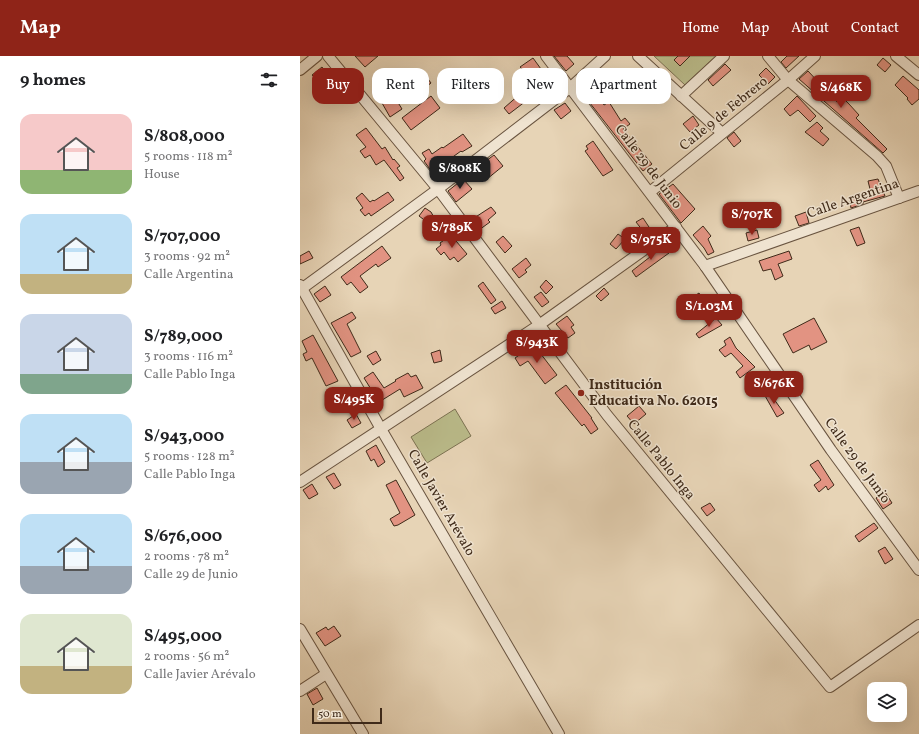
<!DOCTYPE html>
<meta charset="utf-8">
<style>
body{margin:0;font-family:Vollkorn,serif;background:#f2f2f2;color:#202124;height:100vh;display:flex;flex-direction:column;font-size:15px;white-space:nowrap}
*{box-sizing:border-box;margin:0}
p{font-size:13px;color:#757577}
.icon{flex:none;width:22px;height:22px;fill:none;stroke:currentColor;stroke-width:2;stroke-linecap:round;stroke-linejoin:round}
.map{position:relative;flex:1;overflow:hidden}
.drawer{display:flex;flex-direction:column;background:#fff;width:300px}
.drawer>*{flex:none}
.guide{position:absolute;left:12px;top:12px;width:380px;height:36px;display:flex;gap:8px}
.tools{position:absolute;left:567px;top:626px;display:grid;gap:8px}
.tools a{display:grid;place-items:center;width:40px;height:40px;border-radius:8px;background:#fff;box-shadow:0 4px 16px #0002;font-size:20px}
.scale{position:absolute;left:12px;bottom:10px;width:70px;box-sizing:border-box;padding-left:4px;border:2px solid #3f2a19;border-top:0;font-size:11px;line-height:14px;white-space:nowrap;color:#3f2a19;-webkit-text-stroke:3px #efe3d0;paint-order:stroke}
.price{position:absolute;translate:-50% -34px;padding:0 9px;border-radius:8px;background:#8f2418;color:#fff;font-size:13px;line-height:26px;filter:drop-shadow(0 1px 2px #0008)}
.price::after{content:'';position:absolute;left:50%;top:24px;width:12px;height:9px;margin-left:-6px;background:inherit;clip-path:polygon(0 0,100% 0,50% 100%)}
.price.current{background:#222;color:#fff}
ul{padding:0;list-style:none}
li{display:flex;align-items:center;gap:12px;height:100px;padding:0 20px}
li span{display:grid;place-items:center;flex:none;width:112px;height:80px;border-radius:12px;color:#555}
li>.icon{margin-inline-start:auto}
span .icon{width:48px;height:48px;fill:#fffc;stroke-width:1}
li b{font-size:17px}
h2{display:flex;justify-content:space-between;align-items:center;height:48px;padding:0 20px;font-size:17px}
.pill{padding:0 14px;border-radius:12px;background:#fff;box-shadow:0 4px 16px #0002;font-size:14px;line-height:36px}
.pill.current{background:#8f2418;color:#fff}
header{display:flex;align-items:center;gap:24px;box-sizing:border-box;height:56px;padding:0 20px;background:#8f2418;color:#fff}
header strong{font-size:19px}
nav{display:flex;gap:22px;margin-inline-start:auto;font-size:14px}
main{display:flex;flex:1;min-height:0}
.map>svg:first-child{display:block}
</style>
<header>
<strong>Map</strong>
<nav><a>Home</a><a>Map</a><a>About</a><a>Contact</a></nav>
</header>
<main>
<section class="drawer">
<h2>9 homes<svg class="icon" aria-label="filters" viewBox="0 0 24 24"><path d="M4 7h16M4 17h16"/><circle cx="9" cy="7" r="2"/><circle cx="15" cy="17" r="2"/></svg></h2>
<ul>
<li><span style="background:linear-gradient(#f6c9c9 70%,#8fb573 0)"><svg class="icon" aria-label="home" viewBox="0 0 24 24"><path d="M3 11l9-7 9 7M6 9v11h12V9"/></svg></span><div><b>S/808,000</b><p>5 rooms · 118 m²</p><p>House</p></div></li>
<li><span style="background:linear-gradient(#bfe0f5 75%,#c2b280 0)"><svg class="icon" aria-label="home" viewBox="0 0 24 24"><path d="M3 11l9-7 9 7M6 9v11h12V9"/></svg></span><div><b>S/707,000</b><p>3 rooms · 92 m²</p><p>Calle Argentina</p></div></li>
<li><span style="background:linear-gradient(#c9d6e8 75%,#7fa58c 0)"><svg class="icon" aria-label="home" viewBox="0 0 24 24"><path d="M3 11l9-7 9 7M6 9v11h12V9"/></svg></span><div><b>S/789,000</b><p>3 rooms · 116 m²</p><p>Calle Pablo Inga</p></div></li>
<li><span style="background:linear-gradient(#bfe0f5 60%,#9aa5b1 0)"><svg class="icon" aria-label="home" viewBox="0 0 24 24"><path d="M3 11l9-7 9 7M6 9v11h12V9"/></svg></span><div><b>S/943,000</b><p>5 rooms · 128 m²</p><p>Calle Pablo Inga</p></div></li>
<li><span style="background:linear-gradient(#bfe0f5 65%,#9aa5b1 0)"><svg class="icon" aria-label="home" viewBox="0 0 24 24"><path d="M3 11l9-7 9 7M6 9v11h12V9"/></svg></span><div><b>S/676,000</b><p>2 rooms · 78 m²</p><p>Calle 29 de Junio</p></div></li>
<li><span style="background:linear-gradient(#dfe7d0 65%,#c2b280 0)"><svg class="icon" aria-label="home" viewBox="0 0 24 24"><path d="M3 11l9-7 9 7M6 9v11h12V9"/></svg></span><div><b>S/495,000</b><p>2 rooms · 56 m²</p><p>Calle Javier Arévalo</p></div></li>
</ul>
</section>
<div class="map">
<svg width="619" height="678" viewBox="0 0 619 678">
<rect width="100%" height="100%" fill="#e7d4b6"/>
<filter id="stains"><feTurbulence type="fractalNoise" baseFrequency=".005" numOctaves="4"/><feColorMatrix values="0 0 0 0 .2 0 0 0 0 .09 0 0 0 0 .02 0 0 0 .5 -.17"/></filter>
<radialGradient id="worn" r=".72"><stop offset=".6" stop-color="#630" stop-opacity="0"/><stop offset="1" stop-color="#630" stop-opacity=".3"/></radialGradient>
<!-- green -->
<g fill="#babb8a" stroke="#7c7252">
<polygon points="354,0 416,0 385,29"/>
<polygon points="155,353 171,380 127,407 111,381"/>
</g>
<!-- building -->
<g fill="#e29382" stroke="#3f2a19">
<polygon points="55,0 78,0 65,11"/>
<polygon points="254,0 267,0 274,8 266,15"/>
<polygon points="378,0 390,0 380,10 374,4"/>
<polygon points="487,0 499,0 486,12 481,6"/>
<polygon points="233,2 241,13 231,21 220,11"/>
<polygon points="583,2 591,9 585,16 577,9"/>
<polygon points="425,8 431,14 413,30 408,24"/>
<polygon points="22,11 31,22 22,30 12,19"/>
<polygon points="466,12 475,21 468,28 459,19"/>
<polygon points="508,15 537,46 542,41 549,48 559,59 556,62 587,93 583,97 499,23"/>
<polygon points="125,19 131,27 122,34 116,26"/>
<polygon points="603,20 619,34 619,43 612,49 607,43 608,42 595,29"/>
<polygon points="287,25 304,49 309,46 321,65 325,62 330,68 323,73 352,108 343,115 279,33"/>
<polygon points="220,38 226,45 209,58 204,52"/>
<polygon points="94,40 102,53 90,61 82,47"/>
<polygon points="131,40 140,52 111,74 102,62"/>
<polygon points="497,40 516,60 510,66 498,54 490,60 484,53"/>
<polygon points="265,47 271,55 261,63 254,54"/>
<polygon points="393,60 399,69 390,76 383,68"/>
<polygon points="517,66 523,72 520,75 529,83 523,90 505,76"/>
<polygon points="66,72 82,93 85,91 93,104 94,103 100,110 97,112 104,122 100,125 84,104 76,109 70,99 65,102 60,95 66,91 56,79"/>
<polygon points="434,76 441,85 434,91 427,82"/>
<polygon points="163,78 172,90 162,96 161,95 132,116 124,105 126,103 122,97 129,93 132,98 142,91 143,92"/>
<polygon points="293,85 313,114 303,120 285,95 288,93 286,90"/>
<polygon points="194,99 203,110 187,123 178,111"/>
<polygon points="163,123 172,133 156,146 148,135"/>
<polygon points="578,123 585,140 563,146 563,148 551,152 549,141 571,137 568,125"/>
<polygon points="373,128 395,153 381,167 359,138"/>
<polygon points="88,136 94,144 71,160 69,157 65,160 60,154 63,152 56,142 62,137 70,146 73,144 74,145"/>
<polygon points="191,151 196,157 188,164 190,166 179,174 171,164"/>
<polygon points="125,152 131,156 143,178 119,160"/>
<polygon points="506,156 509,167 499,170 495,160"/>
<polygon points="343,162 349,171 343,175 336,166"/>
<polygon points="403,170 411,180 408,183 414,196 408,199 404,192 393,179"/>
<polygon points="559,171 565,187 557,190 550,174"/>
<polygon points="457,174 459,182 448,185 446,177"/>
<polygon points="318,178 325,183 316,193 310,188"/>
<polygon points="151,179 167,198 158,206 154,201 150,204 144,196 141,199 136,193 141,189 140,187"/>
<polygon points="203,180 212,190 205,197 196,186"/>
<polygon points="82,190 91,202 78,211 76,208 60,220 68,231 60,237 51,226 47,229 41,221"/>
<polygon points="364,190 369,197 336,221 332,215"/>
<polygon points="9,195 13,202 0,208 0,200"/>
<polygon points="489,195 492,203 478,208 483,220 475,224 471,213 463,215 459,205"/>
<polygon points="226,202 231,209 225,214 227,216 219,222 212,213"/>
<polygon points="246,224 253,231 246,238 240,231"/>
<polygon points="183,226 196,244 191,248 178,230"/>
<polygon points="25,230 31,239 20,246 14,238"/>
<polygon points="304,232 309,238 301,245 296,240"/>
<polygon points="241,236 249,246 242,251 234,241"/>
<polygon points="399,237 405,247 399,251 393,241"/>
<polygon points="202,245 206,252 195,258 191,252"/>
<polygon points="52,256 56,262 47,268 61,296 51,301 31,267"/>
<polygon points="267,260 274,269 271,271 275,277 268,282 256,268"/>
<polygon points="416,262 422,269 399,282 396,278"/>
<polygon points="514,262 527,286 511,294 509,289 493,297 483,278"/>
<polygon points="13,279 38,325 26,330 12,302 6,305 3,298 7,296 2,285"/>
<polygon points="430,281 436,292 455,311 440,322 436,316 443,310 431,297 425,301 419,294 426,289 424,285"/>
<polygon points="234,289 257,319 245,328 228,305 220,310 215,302"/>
<polygon points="140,294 142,305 134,307 131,297"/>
<polygon points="76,295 81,304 73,309 67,300"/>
<polygon points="73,316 84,332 96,325 95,324 108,317 111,321 116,319 123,332 104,341 100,333 79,346 64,322"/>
<polygon points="266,329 292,362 291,362 298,373 291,378 284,368 282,370 255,337"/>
<polygon points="468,335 484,357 477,361 464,338"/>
<polygon points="339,350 346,358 334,368 327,360"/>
<polygon points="56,358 61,367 52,372 47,364"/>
<polygon points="76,389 85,406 78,411 74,403 71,405 66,395"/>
<polygon points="518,404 534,429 528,434 526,430 519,436 514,429 521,424 510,409"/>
<polygon points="34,417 41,429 34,433 26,421"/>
<polygon points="96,424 115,459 98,469 94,470 90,463 100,457 86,429"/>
<polygon points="12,428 18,438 9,443 3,434"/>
<polygon points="585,436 592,447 583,453 576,442"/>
<polygon points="410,447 415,454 407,460 401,452"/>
<polygon points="574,467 578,472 559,486 555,480"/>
<polygon points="585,491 593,503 585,508 578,495"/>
<polygon points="34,570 41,580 25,590 16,577 26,571 28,574"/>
<polygon points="17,632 23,643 13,649 7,638"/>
</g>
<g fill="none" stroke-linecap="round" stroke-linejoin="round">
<!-- street casing -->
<g stroke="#695440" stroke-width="12">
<g id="street">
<polyline points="28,0 138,133 307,359 530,631 619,569"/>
<polyline points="246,0 405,210 531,394 619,514"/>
<polyline points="338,0 422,77"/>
<polyline points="468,0 488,24 577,100 586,110 599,142"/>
<polyline points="596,0 619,19"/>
<polyline points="0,14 17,0"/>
<polyline points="381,40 424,0"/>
<polyline points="350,136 488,24 515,0"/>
<polyline points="405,210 619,135"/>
<polyline points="0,229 81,373 259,678"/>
<polyline points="0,234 138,133 271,31 305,0"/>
<polyline points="0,426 239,269 376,171"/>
<polyline points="0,573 63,678"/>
<polyline points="0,635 26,618"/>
</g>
</g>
<!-- street -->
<use href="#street" stroke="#efe3d0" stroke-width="10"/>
</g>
<!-- markers -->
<circle fill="#8f2418" stroke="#efe3d0" stroke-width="1.5" cx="281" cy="337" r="4"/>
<g text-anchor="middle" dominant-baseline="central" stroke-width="3" stroke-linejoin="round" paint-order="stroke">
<!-- street labels -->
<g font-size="14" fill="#3f2a19" stroke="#efe3d0">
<text transform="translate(424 58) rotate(-39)">Calle 9 de Febrero</text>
<text transform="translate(348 111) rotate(53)">Calle 29 de Junio</text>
<text transform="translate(553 143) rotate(-19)">Calle Argentina</text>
<text transform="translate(361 404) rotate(51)">Calle Pablo Inga</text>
<text transform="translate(557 405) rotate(54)">Calle 29 de Junio</text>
<text transform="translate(141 447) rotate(60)">Calle Javier Arévalo</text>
</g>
<!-- poi labels -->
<g font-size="14" font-weight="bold" fill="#3f2a19" stroke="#efe3d0" text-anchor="start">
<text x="289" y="329">Institución<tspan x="289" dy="16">Educativa No. 62015</tspan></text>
</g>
</g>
<rect width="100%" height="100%" filter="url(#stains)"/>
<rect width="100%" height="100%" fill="url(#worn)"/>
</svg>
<div class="tools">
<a><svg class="icon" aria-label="layers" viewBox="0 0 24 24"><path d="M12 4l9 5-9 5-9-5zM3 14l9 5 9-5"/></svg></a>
</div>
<div class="scale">50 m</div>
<b class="price" style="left:541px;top:53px">S/468K</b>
<b class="price current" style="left:160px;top:134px">S/808K</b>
<b class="price" style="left:452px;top:180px">S/707K</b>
<b class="price" style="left:152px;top:193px">S/789K</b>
<b class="price" style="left:351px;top:205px">S/975K</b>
<b class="price" style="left:409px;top:272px">S/1.03M</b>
<b class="price" style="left:237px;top:308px">S/943K</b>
<b class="price" style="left:474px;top:349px">S/676K</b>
<b class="price" style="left:54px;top:365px">S/495K</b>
<div class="guide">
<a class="pill current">Buy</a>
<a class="pill">Rent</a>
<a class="pill">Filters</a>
<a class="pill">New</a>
<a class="pill">Apartment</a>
</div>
</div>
</main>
